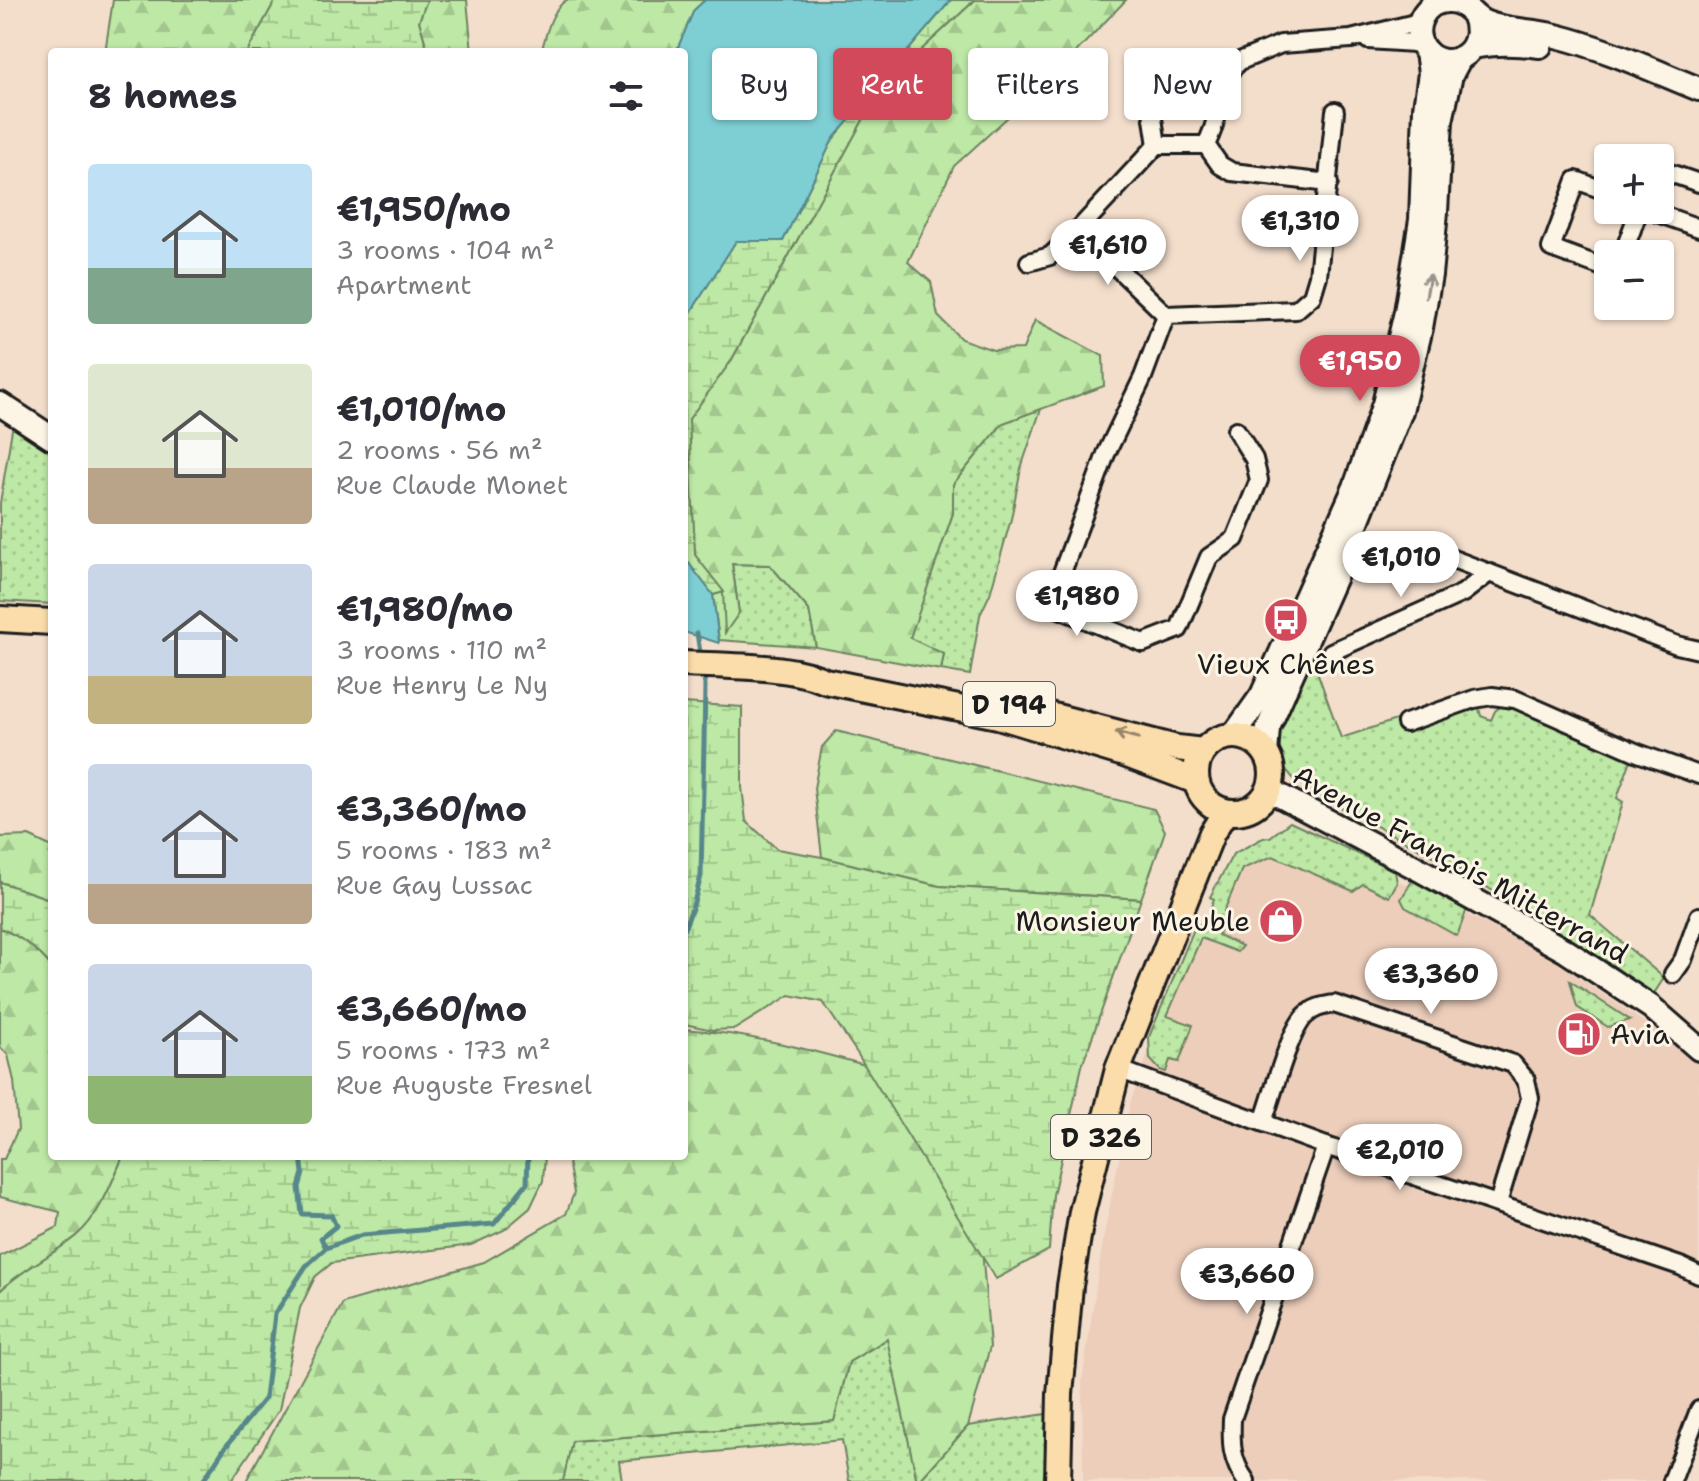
<!DOCTYPE html>
<meta charset="utf-8">
<style>
body{margin:0;font-family:"Shantell Sans",sans-serif;background:#f7f7f7;color:#2b2b33;height:100vh;display:flex;flex-direction:column;font-size:30px;white-space:nowrap}
*{box-sizing:border-box;margin:0}
p{font-size:26px;color:#7c7c81}
.icon{flex:none;width:44px;height:44px;fill:none;stroke:currentColor;stroke-width:2;stroke-linecap:round;stroke-linejoin:round}
.map{position:relative;flex:1;overflow:hidden}
.details{position:absolute;left:48px;top:48px;width:640px;height:1112px;display:flex;flex-direction:column;background:#fff;border-radius:8px;box-shadow:0 2px 6px #0004}
.details>*{flex:none}
.guide{position:absolute;left:712px;top:48px;width:760px;height:72px;display:flex;gap:16px}
.controls{position:absolute;left:1594px;top:144px;display:grid;gap:16px}
.controls a{display:grid;place-items:center;width:80px;height:80px;border-radius:8px;background:#fff;box-shadow:0 2px 6px #0004;font-size:40px}
.price{position:absolute;translate:-50% -68px;padding:0 18px;border-radius:28px;background:#fff;color:#222;font-size:26px;line-height:52px;filter:drop-shadow(0 2px 4px #0008)}
.price::after{content:'';position:absolute;left:50%;top:48px;width:24px;height:18px;margin-left:-12px;background:inherit;clip-path:polygon(0 0,100% 0,50% 100%)}
.price.current{background:#d1495b;color:#fff}
ul{padding:0;list-style:none}
li{display:flex;align-items:center;gap:24px;height:200px;padding:0 40px}
li span{display:grid;place-items:center;flex:none;width:224px;height:160px;border-radius:8px;color:#555}
li>.icon{margin-inline-start:auto}
span .icon{width:96px;height:96px;fill:#fffc;stroke-width:1}
li b{font-size:34px}
h2{display:flex;justify-content:space-between;align-items:center;height:96px;padding:0 40px;font-size:34px}
.pill{padding:0 28px;border-radius:8px;background:#fff;box-shadow:0 2px 6px #0004;font-size:28px;line-height:72px}
.pill.current{background:#d1495b;color:#fff}
.map>svg:first-child{display:block}
</style>
<div class="map">
<svg width="1699" height="1481" viewBox="0 0 1699 1481">
<defs>
<pattern id="grass-dots" width="8" height="8" patternUnits="userSpaceOnUse" patternTransform="scale(2)"><rect width="8" height="8" fill="#bde8a5"/><path d="M2 2h.1M6 6h.1" fill="none" stroke="#a2c68d" stroke-width="1.8" stroke-linecap="round"/></pattern>
<pattern id="forest-firs" width="22" height="20" patternUnits="userSpaceOnUse" patternTransform="scale(2)"><rect width="22" height="20" fill="#bde8a5"/><path d="M5 1l3.5 6h-7zM16 11l3.5 6h-7z" fill="#a2c68d"/></pattern>
<pattern id="wetland-marsh" width="20" height="14" patternUnits="userSpaceOnUse" patternTransform="scale(2)"><rect width="20" height="14" fill="#bde8a5"/><path d="M1 5h8M5 5V1M11 12h8M15 12V8" fill="none" stroke="#a2c68d"/></pattern>
</defs>
<rect width="100%" height="100%" fill="#f3decc"/>
<filter id="ink" filterUnits="userSpaceOnUse"><feTurbulence type="fractalNoise" baseFrequency=".0125" numOctaves="2"/><feDisplacementMap in="SourceGraphic" scale="16" xChannelSelector="R" yChannelSelector="G"/><feConvolveMatrix kernelMatrix="1 2 1 2 8 2 1 2 1" color-interpolation-filters="sRGB"/></filter>
<g filter="url(#ink)">
<!-- built -->
<polygon fill="#eccebb" points="1291,828 1541,951 1668,1039 1699,1065 1699,1445 1696,1444 1682,1481 1083,1481 1082,1381 1103,1240 1130,1104 1156,1031 1236,859"/>
<!-- grass -->
<g fill="url(#grass-dots)" stroke="#6c8260" stroke-width="2">
<polygon points="1041,409 1021,468 1011,519 990,594 980,615 970,675 941,670 944,654 909,639 953,513 953,484 1003,423"/>
<polygon points="13,423 52,448 52,604 0,601 0,503"/>
<polygon points="732,564 770,565 809,610 816,647 719,640 713,595 724,592 739,613"/>
<polygon points="1312,656 1323,663 1318,674 1341,738 1399,719 1403,731 1478,704 1481,716 1491,720 1495,711 1504,704 1631,760 1617,798 1623,802 1590,915 1664,978 1653,995 1614,966 1456,868 1323,798 1293,778 1283,766 1277,752 1276,738"/>
<polygon points="1290,822 1395,871 1397,883 1389,897 1363,884 1353,891 1273,856 1242,869 1224,911 1227,914 1218,935 1242,946 1237,952 1201,938 1167,1016 1193,1025 1179,1062 1170,1060 1166,1072 1160,1070 1150,1059 1149,1037 1196,924 1204,925 1214,899 1210,897 1233,854 1263,838 1270,837"/>
<polygon points="1412,881 1420,882 1467,909 1457,936 1405,907 1401,899"/>
<polygon points="1570,981 1630,1020 1608,1027 1577,1007"/>
<polygon points="888,1339 917,1481 849,1481 842,1440 619,1461 622,1481 561,1481 571,1441 834,1421 849,1362"/>
<polygon points="1053,1413 1055,1481 919,1481 968,1426"/>
</g>
<!-- forest -->
<g fill="url(#forest-firs)" stroke="#6c8260" stroke-width="2">
<polygon points="113,0 279,0 275,1 247,52 105,52"/>
<polygon points="427,0 467,0 472,52 428,52 419,21"/>
<path d="M566,0h139l-11,10 -18,42h-135c6,-19 9,-40 25,-52z"/>
<polygon points="975,0 1126,0 1054,75 954,166 908,262 931,282 938,316 961,339 993,350 1023,349 1035,320 1103,356 1104,386 1003,423 953,484 953,513 910,638 944,654 941,670 816,647 809,610 770,565 732,564 739,613 725,633 723,592 695,555 688,420 731,361 881,87"/>
<polygon points="836,731 1154,809 1165,831 1141,899 939,886 822,857 814,788 822,747"/>
<polygon points="29,836 52,847 52,900 0,882 0,837"/>
<path d="M0,928c22,9 37,21 52,39v189h71c-11,27 -24,61 -47,80 -24,20 -53,33 -76,55v-35l58,-29 2,-15 -60,-15v-38h4l14,-30 -4,-48 -6,-26 -8,-8z"/>
<path d="M684,1029c71,5 138,24 206,43l90,152 10,123 -22,79 -49,55h-2l-30,-142 -38,23 -15,59 -262,20 -9,40h-317l97,-178 141,-41 82,-48 8,-21 -7,-37h117z"/>
</g>
<!-- wetland -->
<g fill="url(#wetland-marsh)" stroke="#6c8260" stroke-width="2">
<polygon points="279,0 427,0 419,21 428,52 247,52 275,1"/>
<polygon points="951,0 975,0 881,87 731,361 689,419 695,555 724,592 713,595 684,557 684,323 736,241 783,241 833,139"/>
<polygon points="684,703 742,707 742,787 746,821 777,849 822,857 939,886 1141,899 1082,1066 1053,1195 1049,1250 996,1279 857,1053 823,1002 790,995 735,1029 713,1030 684,1024"/>
<path d="M0,882l52,18v67c-15,-18 -30,-30 -52,-39z"/>
<path d="M123,1156h422l-2,25 -13,27 -26,22 -33,15 -139,18 -17,14 -15,31 -21,102 -48,71h-231v-190c22,-22 52,-35 76,-55 23,-19 36,-53 47,-80z"/>
</g>
<!-- water -->
<g fill="#7ecfd4" stroke="#57878a" stroke-width="2">
<polygon points="705,0 951,0 833,139 783,241 736,241 684,323 684,52 676,52 694,10"/>
<polygon points="684,557 713,595 719,643 684,632"/>
</g>
<g fill="none" stroke-linecap="round" stroke-linejoin="round">
<!-- stream -->
<g stroke="#57878a" stroke-width="5">
<polyline points="697,633 701,659"/>
<polyline points="684,929 693,906 701,876 704,743 705,685 703,672"/>
<polyline points="301,1156 303,1173 299,1187 302,1214 331,1215 336,1226 321,1238 326,1248"/>
<polyline points="203,1481 224,1449 265,1398 275,1314 306,1266 326,1248 362,1235 494,1224 527,1183 528,1156"/>
</g>
<!-- street casing -->
<g stroke="#1c1c1c" stroke-width="22">
<g id="street">
<polyline points="1368,40 1414,43 1423,45"/>
<path d="M1211,89c7,26 7,31 -5,56h-49l-5,-33 12,-22 47,-1 29,-28 41,-17 70,-5 68,-17"/>
<polyline points="1206,145 1220,165 1232,172 1329,183"/>
<polyline points="1660,172 1661,170 1699,183"/>
<polyline points="1608,192 1576,180 1551,248 1608,269"/>
<polyline points="1654,210 1657,213 1699,228"/>
<polyline points="1078,230 1166,315"/>
<polyline points="1623,254 1639,210"/>
<polyline points="1029,262 1050,256 1078,230 1157,145"/>
<polyline points="1166,315 1143,377 1106,454 1050,605 1143,643 1179,629 1209,557 1235,539 1259,480 1254,459 1236,430"/>
<polyline points="1166,315 1296,310 1312,296 1318,276 1335,111"/>
<polyline points="1427,549 1677,645 1699,650"/>
<polyline points="1331,652 1463,593 1489,573"/>
<polyline points="1406,723 1474,699 1492,696 1515,699 1638,753 1699,775"/>
<polyline points="1673,974 1683,960 1699,916"/>
<polyline points="1118,1069 1326,1146 1680,1266 1699,1275"/>
<path d="M1263,1122c9,-25 26,-90 42,-106 9,-9 18,-10 29,-12l179,60 13,16 4,18 -32,105"/>
<path d="M1246,1481c-15,-21 -15,-37 -14,-62l94,-273"/>
<polyline points="1672,1481 1699,1410"/>
</g>
</g>
<!-- secondary casing -->
<g stroke="#1c1c1c" stroke-width="28">
<g id="secondary">
<path d="M1473,14c17,40 -28,62 -49,35 -14,-20 0,-49 25,-48 17,0 22,15 35,21 19,9 51,8 72,14 49,12 96,34 143,53"/>
<path d="M1473,47c22,-5 44,-4 67,-1"/>
<polyline points="0,404 52,438"/>
<polyline points="1233,736 1262,695 1355,487 1384,404 1406,312 1421,220 1425,108 1430,73 1427,52"/>
<polyline points="1266,754 1268,728 1338,570 1401,411 1421,328 1430,275 1436,212 1441,121 1451,75 1460,58"/>
<polyline points="1269,790 1413,866 1566,951 1651,1007 1699,1049"/>
</g>
</g>
<!-- primary casing -->
<g stroke="#1c1c1c" stroke-width="30">
<g id="primary">
<polyline points="0,619 52,622"/>
<path d="M684,664c39,2 107,1 141,17l173,35 126,38 72,27"/>
<polyline points="1019,707 1177,748 1203,751"/>
<circle cx="1234" cy="774" r="38"/>
<polyline points="1058,1481 1060,1394 1070,1286 1082,1212 1118,1069 1212,833 1225,812"/>
</g>
</g>
<!-- street -->
<use href="#street" stroke="#fcf5e5" stroke-width="16"/>
<!-- secondary -->
<use href="#secondary" stroke="#fcf5e5" stroke-width="22"/>
<!-- primary -->
<use href="#primary" stroke="#fbddab" stroke-width="24"/>
</g>
<!-- one-way arrows -->
<defs><path id="oneway-shaft" d="M-6 0H5M1.5-3L5.5 0L1.5 3" fill="none" stroke-width="1.6" stroke-linecap="round" stroke-linejoin="round" transform="scale(2)"/></defs>
<use stroke="#97938b" href="#oneway-shaft" transform="translate(1428 286) rotate(-80)"/>
<use stroke="#97866b" href="#oneway-shaft" transform="translate(1127 735) rotate(-165)"/>
</g>
<!-- icons -->
<defs>
<g id="bus-disc" transform="scale(2.3)"><circle r="9.5" fill="#d1495b" stroke="#fcf5e5"/><path d="M-5-6H5V4H4V6H2V4H-2V6H-4V4H-5ZM-3.5-4V0h7V-4ZM-3.5 1.2v1.5H-2V1.2ZM2 1.2v1.5H3.5V1.2Z" fill="#fff"/></g>
<g id="shop-disc" transform="scale(2.3)"><circle r="9.5" fill="#d1495b" stroke="#fcf5e5"/><path d="M-5-2.5h2.3a2.7 3.5 0 0 1 5.4 0H5L5.5 6h-11ZM-1.5-2.5h3a1.5 2.3 0 0 0-3 0Z" fill="#fff"/></g>
<g id="fuel-disc" transform="scale(2.3)"><circle r="9.5" fill="#d1495b" stroke="#fcf5e5"/><path d="M-5.5-6h7V0h2V4h1.3V-2.5L3-4.5l.8-.8L6-3V5H2.5V1h-1V6h-7ZM-4.2-4.7v3.2H.2V-4.7Z" fill="#fff"/></g>
</defs>
<g fill-rule="evenodd">
<use href="#bus-disc" x="1286" y="620"/>
<use href="#shop-disc" x="1281" y="921"/>
<use href="#fuel-disc" x="1579" y="1034"/>
</g>
<g text-anchor="middle" dominant-baseline="central" stroke-width="6" stroke-linejoin="round" paint-order="stroke">
<!-- shield labels -->
<g fill="#fcf5e5" stroke="#5f5d58" stroke-width="2">
<rect x="963" y="682" width="92" height="44" rx="6"/>
<rect x="1051" y="1115" width="100" height="44" rx="6"/>
</g>
<g font-size="26" font-weight="bold" fill="#1c1c1c">
<text x="1009" y="704">D 194</text>
<text x="1101" y="1137">D 326</text>
</g>
<!-- poi labels -->
<g font-size="28" fill="#1c1c1c" stroke="#fcf5e5">
<text x="1286" y="664">Vieux Chênes</text>
<text x="1250" y="921" text-anchor="end">Monsieur Meuble</text>
<text x="1610" y="1034" text-anchor="start">Avia</text>
</g>
<!-- street labels -->
<g font-size="28" fill="#1c1c1c" stroke="#fcf5e5">
<text transform="translate(1461 864) rotate(29)">Avenue François Mitterrand</text>
</g>
</g>
</svg>
<div class="controls">
<a>+</a>
<a>−</a>
</div>
<b class="price" style="left:1300px;top:263px">€1,310</b>
<b class="price" style="left:1108px;top:287px">€1,610</b>
<b class="price current" style="left:1360px;top:403px">€1,950</b>
<b class="price" style="left:1401px;top:599px">€1,010</b>
<b class="price" style="left:1077px;top:638px">€1,980</b>
<b class="price" style="left:1431px;top:1016px">€3,360</b>
<b class="price" style="left:1400px;top:1192px">€2,010</b>
<b class="price" style="left:1247px;top:1316px">€3,660</b>
<div class="guide">
<a class="pill">Buy</a>
<a class="pill current">Rent</a>
<a class="pill">Filters</a>
<a class="pill">New</a>
</div>
<section class="details">
<h2>8 homes<svg class="icon" aria-label="filters" viewBox="0 0 24 24"><path d="M4 7h16M4 17h16"/><circle cx="9" cy="7" r="2"/><circle cx="15" cy="17" r="2"/></svg></h2>
<ul>
<li><span style="background:linear-gradient(#bfe0f5 65%,#7fa58c 0)"><svg class="icon" aria-label="home" viewBox="0 0 24 24"><path d="M3 11l9-7 9 7M6 9v11h12V9"/></svg></span><div><b>€1,950/mo</b><p>3 rooms · 104 m²</p><p>Apartment</p></div></li>
<li><span style="background:linear-gradient(#dfe7d0 65%,#b9a48a 0)"><svg class="icon" aria-label="home" viewBox="0 0 24 24"><path d="M3 11l9-7 9 7M6 9v11h12V9"/></svg></span><div><b>€1,010/mo</b><p>2 rooms · 56 m²</p><p>Rue Claude Monet</p></div></li>
<li><span style="background:linear-gradient(#c9d6e8 70%,#c2b280 0)"><svg class="icon" aria-label="home" viewBox="0 0 24 24"><path d="M3 11l9-7 9 7M6 9v11h12V9"/></svg></span><div><b>€1,980/mo</b><p>3 rooms · 110 m²</p><p>Rue Henry Le Ny</p></div></li>
<li><span style="background:linear-gradient(#c9d6e8 75%,#b9a48a 0)"><svg class="icon" aria-label="home" viewBox="0 0 24 24"><path d="M3 11l9-7 9 7M6 9v11h12V9"/></svg></span><div><b>€3,360/mo</b><p>5 rooms · 183 m²</p><p>Rue Gay Lussac</p></div></li>
<li><span style="background:linear-gradient(#c9d6e8 70%,#8fb573 0)"><svg class="icon" aria-label="home" viewBox="0 0 24 24"><path d="M3 11l9-7 9 7M6 9v11h12V9"/></svg></span><div><b>€3,660/mo</b><p>5 rooms · 173 m²</p><p>Rue Auguste Fresnel</p></div></li>
</ul>
</section>
</div>
